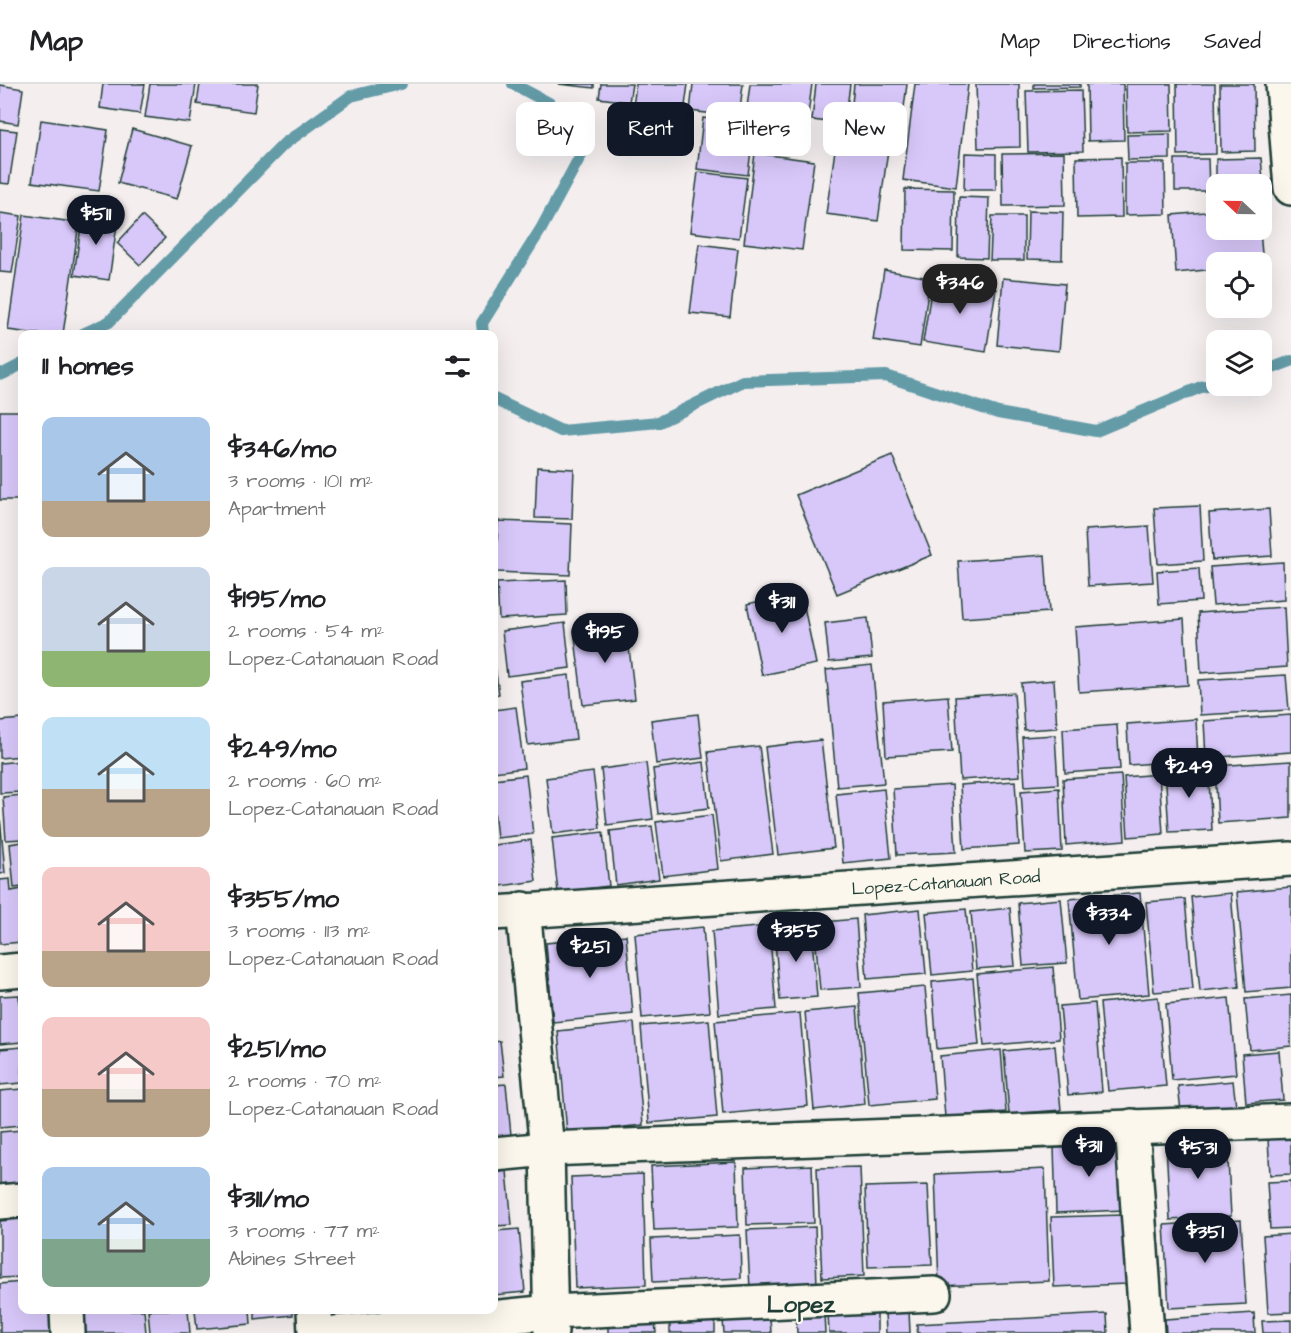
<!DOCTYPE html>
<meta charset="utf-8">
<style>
body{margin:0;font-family:"Architects Daughter",sans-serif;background:#f2f2f2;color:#202124;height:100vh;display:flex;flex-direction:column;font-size:22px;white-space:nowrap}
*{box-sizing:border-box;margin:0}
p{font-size:20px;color:#757577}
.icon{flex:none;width:33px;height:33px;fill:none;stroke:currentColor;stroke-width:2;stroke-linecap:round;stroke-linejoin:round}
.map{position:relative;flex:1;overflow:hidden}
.sheet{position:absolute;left:18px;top:246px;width:480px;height:984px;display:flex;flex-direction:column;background:#fff;border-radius:12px;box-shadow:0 6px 24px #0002}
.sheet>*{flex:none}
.guide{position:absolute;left:516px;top:18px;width:570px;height:54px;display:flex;gap:12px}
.needle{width:39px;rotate:292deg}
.tools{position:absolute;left:1206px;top:90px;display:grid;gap:12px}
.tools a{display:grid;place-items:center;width:66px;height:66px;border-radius:12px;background:#fff;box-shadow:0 6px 24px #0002;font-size:30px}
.price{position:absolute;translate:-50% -51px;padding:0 14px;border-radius:21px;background:#111827;color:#fff;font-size:20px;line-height:39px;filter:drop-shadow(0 2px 3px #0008)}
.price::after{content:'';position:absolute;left:50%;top:36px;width:18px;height:14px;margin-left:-9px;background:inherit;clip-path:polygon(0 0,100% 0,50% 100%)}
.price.active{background:#222;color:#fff}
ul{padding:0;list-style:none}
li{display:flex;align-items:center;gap:18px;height:150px;padding:0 24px}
li span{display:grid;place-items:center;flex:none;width:168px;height:120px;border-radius:12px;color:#555}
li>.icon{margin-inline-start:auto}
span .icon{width:72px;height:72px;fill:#fffc;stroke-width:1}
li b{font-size:26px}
h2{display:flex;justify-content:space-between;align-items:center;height:72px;padding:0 24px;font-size:26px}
.tag{padding:0 21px;border-radius:12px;background:#fff;box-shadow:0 6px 24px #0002;font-size:21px;line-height:54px}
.tag.active{background:#111827;color:#fff}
header{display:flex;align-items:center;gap:36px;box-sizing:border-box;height:84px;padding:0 30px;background:#fff;border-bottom:2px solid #e0e0e0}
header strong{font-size:28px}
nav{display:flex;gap:33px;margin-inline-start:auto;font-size:21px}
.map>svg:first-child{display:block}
</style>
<header>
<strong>Map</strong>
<nav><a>Map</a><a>Directions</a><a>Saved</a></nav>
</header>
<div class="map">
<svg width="1291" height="1249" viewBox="0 0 1291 1249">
<rect width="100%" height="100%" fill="#f4eeef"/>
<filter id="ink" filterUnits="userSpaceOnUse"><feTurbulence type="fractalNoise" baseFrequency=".0167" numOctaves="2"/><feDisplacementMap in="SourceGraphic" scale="12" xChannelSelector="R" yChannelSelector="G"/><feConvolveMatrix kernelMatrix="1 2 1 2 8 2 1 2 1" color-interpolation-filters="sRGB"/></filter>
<g filter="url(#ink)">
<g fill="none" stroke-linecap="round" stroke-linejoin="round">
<!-- stream -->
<g stroke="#639ba7" stroke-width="12">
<polyline points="83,250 109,238 284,60 351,12 401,0"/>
<polyline points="483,250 482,239 541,145 583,67 549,19 513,0"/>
<polyline points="1262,288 1291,277"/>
<polyline points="0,289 3,290 22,280"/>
<polyline points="494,315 561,347 659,338 743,297 886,292 998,329 1096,347 1201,303 1216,300"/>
</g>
</g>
<!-- building -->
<g fill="#d8c8fa" stroke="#1f3d34" stroke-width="1.5">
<polygon points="103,0 145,0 140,30 100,24"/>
<polygon points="150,0 196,0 190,39 145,33"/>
<polygon points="200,0 258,0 254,28 197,20"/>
<polygon points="558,0 594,0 594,4"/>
<polygon points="601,0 632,0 629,18 599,14"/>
<polygon points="636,0 688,0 684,29 633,23"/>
<polygon points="693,0 743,0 739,33 690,27"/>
<polygon points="750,0 812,0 806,46 745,39"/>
<polygon points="816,0 850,0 845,40 812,36"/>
<polygon points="854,0 907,0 900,55 849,49"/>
<polygon points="915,0 968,0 956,103 903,96"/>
<polygon points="976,0 1019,0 1020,63 978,64"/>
<polygon points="1034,0 1080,0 1080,3 1034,4"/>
<polygon points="1087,0 1123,0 1124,56 1088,57"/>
<polygon points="1126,0 1171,0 1172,47 1127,48"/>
<polygon points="1177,0 1215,0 1216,70 1178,71"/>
<polygon points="1220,0 1254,0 1255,67 1221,68"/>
<polygon points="0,1 23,5 18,40 0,37"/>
<polygon points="1081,6 1083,67 1028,68 1026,7"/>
<polygon points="703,34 754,41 748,91 697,85"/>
<polygon points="41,36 108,46 99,107 32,98"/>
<polygon points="0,45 17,47 9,100 0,99"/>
<polygon points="132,45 192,62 177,115 118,99"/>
<polygon points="1170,50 1170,75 1128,76 1127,51"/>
<polygon points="837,52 889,59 878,137 826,130"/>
<polygon points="755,69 814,77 802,166 744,159"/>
<polygon points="965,69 996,70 996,106 964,106"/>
<polygon points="1064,69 1065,121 1003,122 1002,70"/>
<polygon points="1121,73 1122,133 1077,134 1076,74"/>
<polygon points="1261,74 1265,118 1262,118 1262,100 1216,100 1216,119 1216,75"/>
<polygon points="1175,75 1208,75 1209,107 1175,107"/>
<polygon points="1125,79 1165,79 1166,130 1125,131"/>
<polygon points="698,88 747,94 739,154 690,148"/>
<polygon points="905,105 954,106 953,167 904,166"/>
<polygon points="959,113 989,114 987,174 958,173"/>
<polygon points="1028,127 1063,128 1062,176 1027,175"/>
<polygon points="1216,127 1216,146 1260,146 1263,182 1262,178 1216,178 1216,185 1176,189 1172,131"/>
<polygon points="0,129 21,132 12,189 0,188"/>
<polygon points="83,129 118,134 109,196 74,191"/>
<polygon points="24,131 79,139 63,250 39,250 8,246"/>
<polygon points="142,132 165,154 140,181 117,159"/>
<polygon points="992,132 1024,132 1024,176 990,176"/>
<polygon points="699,160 738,165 730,233 690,229"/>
<polygon points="884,186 930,194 920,263 873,256"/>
<polygon points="1003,194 1065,200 1059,267 997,261"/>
<polygon points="933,195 996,205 986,268 923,258"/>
<rect x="0" y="327" width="22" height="89"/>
<polygon points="892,371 932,471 837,510 796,411"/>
<polygon points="537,383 574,385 572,435 535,434"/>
<polygon points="1200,422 1203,477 1158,480 1154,424"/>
<polygon points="1269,425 1272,472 1212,476 1209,429"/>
<polygon points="498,437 572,440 570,491 496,488"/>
<polygon points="1149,442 1153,498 1088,502 1085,446"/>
<polygon points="1045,471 1049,528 962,534 958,477"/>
<polygon points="1283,478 1284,516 1213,521 1210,483"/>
<polygon points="1199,484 1201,517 1159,520 1157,487"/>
<polygon points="566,496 567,531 499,535 497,499"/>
<polygon points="801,508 816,580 762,591 747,520"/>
<polygon points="1284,523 1287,583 1201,589 1198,529"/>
<polygon points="868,534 872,574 829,578 825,539"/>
<polygon points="1184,535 1188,601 1079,608 1075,543"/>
<polygon points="626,538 635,615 583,621 574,545"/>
<polygon points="565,539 570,584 507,592 502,547"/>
<polygon points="494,575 499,610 494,611"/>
<polygon points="872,581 884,699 837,703 826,586"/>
<polygon points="569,591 576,655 528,661 520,597"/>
<polygon points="1286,591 1289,626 1200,631 1198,596"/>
<polygon points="1054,596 1057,644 1024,646 1021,599"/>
<polygon points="1014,609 1020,692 960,696 955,613"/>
<polygon points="948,612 952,668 886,672 883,617"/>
<polygon points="516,623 524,684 494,688 494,626"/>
<polygon points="698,630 703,674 656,680 651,636"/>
<polygon points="1291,631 1291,668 1206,674 1204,637"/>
<polygon points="22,635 22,672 0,674 0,637"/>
<polygon points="1196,635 1198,676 1129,681 1127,640"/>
<polygon points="1117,641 1120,685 1065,689 1063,645"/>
<polygon points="1055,651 1058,700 1025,702 1022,653"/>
<polygon points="821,656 834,764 778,771 765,663"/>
<polygon points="759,662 773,770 721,777 708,668"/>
<polygon points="22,677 22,708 0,709 0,679"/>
<polygon points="1291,677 1291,734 1218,739 1215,682"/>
<polygon points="704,678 709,724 658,730 653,685"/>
<polygon points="646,679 653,735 607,741 601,685"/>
<polygon points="1208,681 1212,746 1169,748 1165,684"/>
<polygon points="593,688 600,744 553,750 546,694"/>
<polygon points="1159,690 1163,750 1128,753 1124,693"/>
<polygon points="526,691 533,750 497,754 494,726 494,695"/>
<polygon points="1121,691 1125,756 1066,761 1063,695"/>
<polygon points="1015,697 1019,761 964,765 960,701"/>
<polygon points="952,701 956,768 897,771 893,705"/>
<polygon points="1059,704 1062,767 1025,769 1021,707"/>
<polygon points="884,705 891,774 843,779 836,710"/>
<polygon points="22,711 22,755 6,756 3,713"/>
<polygon points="712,731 718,785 663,792 656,738"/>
<polygon points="0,732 5,789 0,790"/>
<polygon points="652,742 659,795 616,801 610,747"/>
<polygon points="603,748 609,802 558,808 552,754"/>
<polygon points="531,756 536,797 494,803 494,761"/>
<polygon points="22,758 22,803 14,804 10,760"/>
<polygon points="10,795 11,807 22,805 22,858 0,860 0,796"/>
<polygon points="1291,803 1291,904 1246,908 1237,808"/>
<polygon points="1140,809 1149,910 1078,916 1069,815"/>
<polygon points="1231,809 1239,903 1200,907 1191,813"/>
<polygon points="1061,815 1067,879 1023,882 1018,819"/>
<polygon points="1185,815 1193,905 1154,908 1146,818"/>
<polygon points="1010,824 1015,882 976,885 971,828"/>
<polygon points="920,825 926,890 867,895 862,831"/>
<polygon points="966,825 972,887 932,891 926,829"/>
<polygon points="856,835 861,903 820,906 814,839"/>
<polygon points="769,842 776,925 719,930 712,847"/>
<polygon points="811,842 817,913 780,916 774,846"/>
<polygon points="703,843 710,928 642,934 635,850"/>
<polygon points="626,851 633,930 553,938 546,859"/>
<polygon points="1053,883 1059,955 984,962 977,890"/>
<polygon points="973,894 979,961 937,965 932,898"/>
<polygon points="925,903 935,1015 869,1021 859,909"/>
<polygon points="19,911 22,958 0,960 0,912"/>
<polygon points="1291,911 1291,962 1250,966 1245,915"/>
<polygon points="1158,913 1166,1002 1108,1007 1100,919"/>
<polygon points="1229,914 1236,990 1172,996 1166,920"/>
<polygon points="1095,919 1102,1008 1068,1011 1060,922"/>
<polygon points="857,923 865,1020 814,1026 805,928"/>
<polygon points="800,929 808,1022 723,1030 715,937"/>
<polygon points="709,936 717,1033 649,1039 641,942"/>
<polygon points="634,939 643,1041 567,1049 558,947"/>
<polygon points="500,957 504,992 494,993 494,958"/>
<polygon points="1055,962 1061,1026 1009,1030 1004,967"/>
<polygon points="22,963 22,999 0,1001 0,965"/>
<polygon points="1001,966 1006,1028 945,1033 940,972"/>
<polygon points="1279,967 1283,1016 1246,1019 1242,970"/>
<polygon points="1233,997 1236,1022 1181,1027 1178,1002"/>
<polygon points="506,1000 511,1051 494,1053 494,1001"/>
<polygon points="22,1005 22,1041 0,1043 0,1007"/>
<polygon points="22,1046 22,1098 0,1100 0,1048"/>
<polygon points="1291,1053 1291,1090 1270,1091 1268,1055"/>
<polygon points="1227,1057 1231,1132 1170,1136 1166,1060"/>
<polygon points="1122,1060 1124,1126 1056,1129 1054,1063"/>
<polygon points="736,1078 738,1143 654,1146 651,1082"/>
<polygon points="812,1081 814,1139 747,1141 745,1084"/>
<polygon points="860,1083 864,1192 822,1194 817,1084"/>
<polygon points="1045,1085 1049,1197 939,1202 935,1090"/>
<polygon points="507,1087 512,1141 494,1142 494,1089"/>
<polygon points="643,1090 646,1201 575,1204 571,1093"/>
<polygon points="1291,1097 1291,1144 1270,1145 1267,1098"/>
<polygon points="928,1101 932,1181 868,1183 865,1103"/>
<polygon points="1124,1131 1126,1200 1054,1203 1051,1133"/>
<polygon points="22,1135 22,1193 0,1194 0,1137"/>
<polygon points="1241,1136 1246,1220 1169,1224 1164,1141"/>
<polygon points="815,1143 817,1202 750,1205 747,1146"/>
<polygon points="519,1145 525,1208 494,1211 494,1147"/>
<polygon points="1291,1150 1291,1228 1268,1229 1263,1152"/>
<polygon points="740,1151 741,1194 653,1198 651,1155"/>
<polygon points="22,1198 22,1226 49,1226 51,1249 0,1249 0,1200"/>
<polygon points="84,1226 144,1226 146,1249 86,1249"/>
<polygon points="148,1226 188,1226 190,1249 150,1249"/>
<polygon points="195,1226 250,1226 251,1240 197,1245"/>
<polygon points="255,1226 293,1226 293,1231 255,1235"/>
<polygon points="909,1227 910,1249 886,1249 885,1228"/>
<polygon points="877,1229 877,1249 829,1249 828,1230"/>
<polygon points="1254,1229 1255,1249 1166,1249 1165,1235"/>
<polygon points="796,1230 824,1230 825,1249 797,1249"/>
<polygon points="1107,1230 1108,1249 917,1249 917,1240"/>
<polygon points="715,1234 715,1249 670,1249 670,1235"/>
<polygon points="770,1234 771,1249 724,1249 723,1236"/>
<polygon points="1291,1236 1291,1249 1263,1249 1262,1237"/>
<polygon points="655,1237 656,1249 608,1249 608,1238"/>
</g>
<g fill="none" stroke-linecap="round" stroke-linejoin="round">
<!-- minor casing -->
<g stroke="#1f3d34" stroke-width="38">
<g id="minor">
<polyline points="1283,0 1291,104"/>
<polyline points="523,825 547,1065 551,1248"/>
<polyline points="1132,1042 1147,1249"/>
<polyline points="494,1070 547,1065 1291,1037"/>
<polyline points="0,1118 22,1116"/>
<polyline points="67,1226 68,1249"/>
<polyline points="314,1226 315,1249"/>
<polyline points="335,1249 551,1228 934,1210"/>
</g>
</g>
<!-- major casing -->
<g stroke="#1f3d34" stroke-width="38">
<g id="major">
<path id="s1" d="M494,829l797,-54"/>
<polyline points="0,888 22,886"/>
</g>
</g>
<!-- minor -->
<use href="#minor" stroke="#fbf7ec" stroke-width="33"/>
<!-- major -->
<use href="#major" stroke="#fbf7ec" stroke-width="33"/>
</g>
</g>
<g text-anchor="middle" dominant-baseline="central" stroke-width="4.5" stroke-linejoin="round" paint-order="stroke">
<!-- street labels -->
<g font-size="18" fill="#1f3d34" stroke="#fbf7ec">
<text stroke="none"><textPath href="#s1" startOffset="453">Lopez-Catanauan Road</textPath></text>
</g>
<!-- district labels -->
<g font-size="24" font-weight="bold" fill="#1f3d34" stroke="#fbf7ec">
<text x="801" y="1221">Lopez</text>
</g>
</g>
</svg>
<div class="tools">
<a><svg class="needle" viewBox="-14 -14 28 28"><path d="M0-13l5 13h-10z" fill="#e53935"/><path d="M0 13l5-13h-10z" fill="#757577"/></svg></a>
<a><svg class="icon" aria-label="locate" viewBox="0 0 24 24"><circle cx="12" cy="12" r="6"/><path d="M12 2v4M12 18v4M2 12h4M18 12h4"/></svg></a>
<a><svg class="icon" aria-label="layers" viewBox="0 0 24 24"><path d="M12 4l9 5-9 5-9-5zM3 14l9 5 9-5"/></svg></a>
</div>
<b class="price" style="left:96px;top:162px">$511</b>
<b class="price active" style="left:960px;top:231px">$346</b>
<b class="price" style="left:782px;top:550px">$311</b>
<b class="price" style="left:605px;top:580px">$195</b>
<b class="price" style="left:1189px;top:715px">$249</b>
<b class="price" style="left:1109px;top:862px">$334</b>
<b class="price" style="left:796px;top:879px">$355</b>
<b class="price" style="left:590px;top:895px">$251</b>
<b class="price" style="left:1089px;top:1094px">$311</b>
<b class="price" style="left:1198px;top:1096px">$531</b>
<b class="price" style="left:1205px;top:1180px">$351</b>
<div class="guide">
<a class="tag">Buy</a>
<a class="tag active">Rent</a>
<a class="tag">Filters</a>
<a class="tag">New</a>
</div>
<section class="sheet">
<h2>11 homes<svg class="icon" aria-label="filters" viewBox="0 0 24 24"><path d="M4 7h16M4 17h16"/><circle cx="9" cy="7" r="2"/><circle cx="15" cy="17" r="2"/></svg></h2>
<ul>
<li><span style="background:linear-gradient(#a9c7e8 70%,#b9a48a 0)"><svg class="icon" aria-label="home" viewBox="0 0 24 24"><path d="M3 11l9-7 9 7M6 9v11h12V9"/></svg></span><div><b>$346/mo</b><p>3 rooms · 101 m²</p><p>Apartment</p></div></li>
<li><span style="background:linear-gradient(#c9d6e8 70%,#8fb573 0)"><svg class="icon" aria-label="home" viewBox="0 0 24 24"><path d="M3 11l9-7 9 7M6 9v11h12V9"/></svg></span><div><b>$195/mo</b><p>2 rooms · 54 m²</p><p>Lopez-Catanauan Road</p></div></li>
<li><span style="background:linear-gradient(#bfe0f5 60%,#b9a48a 0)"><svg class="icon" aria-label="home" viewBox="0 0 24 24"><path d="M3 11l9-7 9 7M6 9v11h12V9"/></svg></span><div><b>$249/mo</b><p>2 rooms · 60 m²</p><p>Lopez-Catanauan Road</p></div></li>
<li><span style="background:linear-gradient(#f6c9c9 70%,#b9a48a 0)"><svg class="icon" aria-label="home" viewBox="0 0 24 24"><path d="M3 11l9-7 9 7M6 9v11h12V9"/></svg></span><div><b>$355/mo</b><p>3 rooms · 113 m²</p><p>Lopez-Catanauan Road</p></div></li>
<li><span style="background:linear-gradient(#f6c9c9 60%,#b9a48a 0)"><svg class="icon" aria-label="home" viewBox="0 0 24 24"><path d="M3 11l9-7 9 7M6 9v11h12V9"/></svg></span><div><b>$251/mo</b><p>2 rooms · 70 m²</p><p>Lopez-Catanauan Road</p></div></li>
<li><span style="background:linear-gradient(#a9c7e8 60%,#7fa58c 0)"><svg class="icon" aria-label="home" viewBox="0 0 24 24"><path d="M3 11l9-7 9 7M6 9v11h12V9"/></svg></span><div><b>$311/mo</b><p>3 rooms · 77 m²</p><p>Abines Street</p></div></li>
</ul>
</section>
</div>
